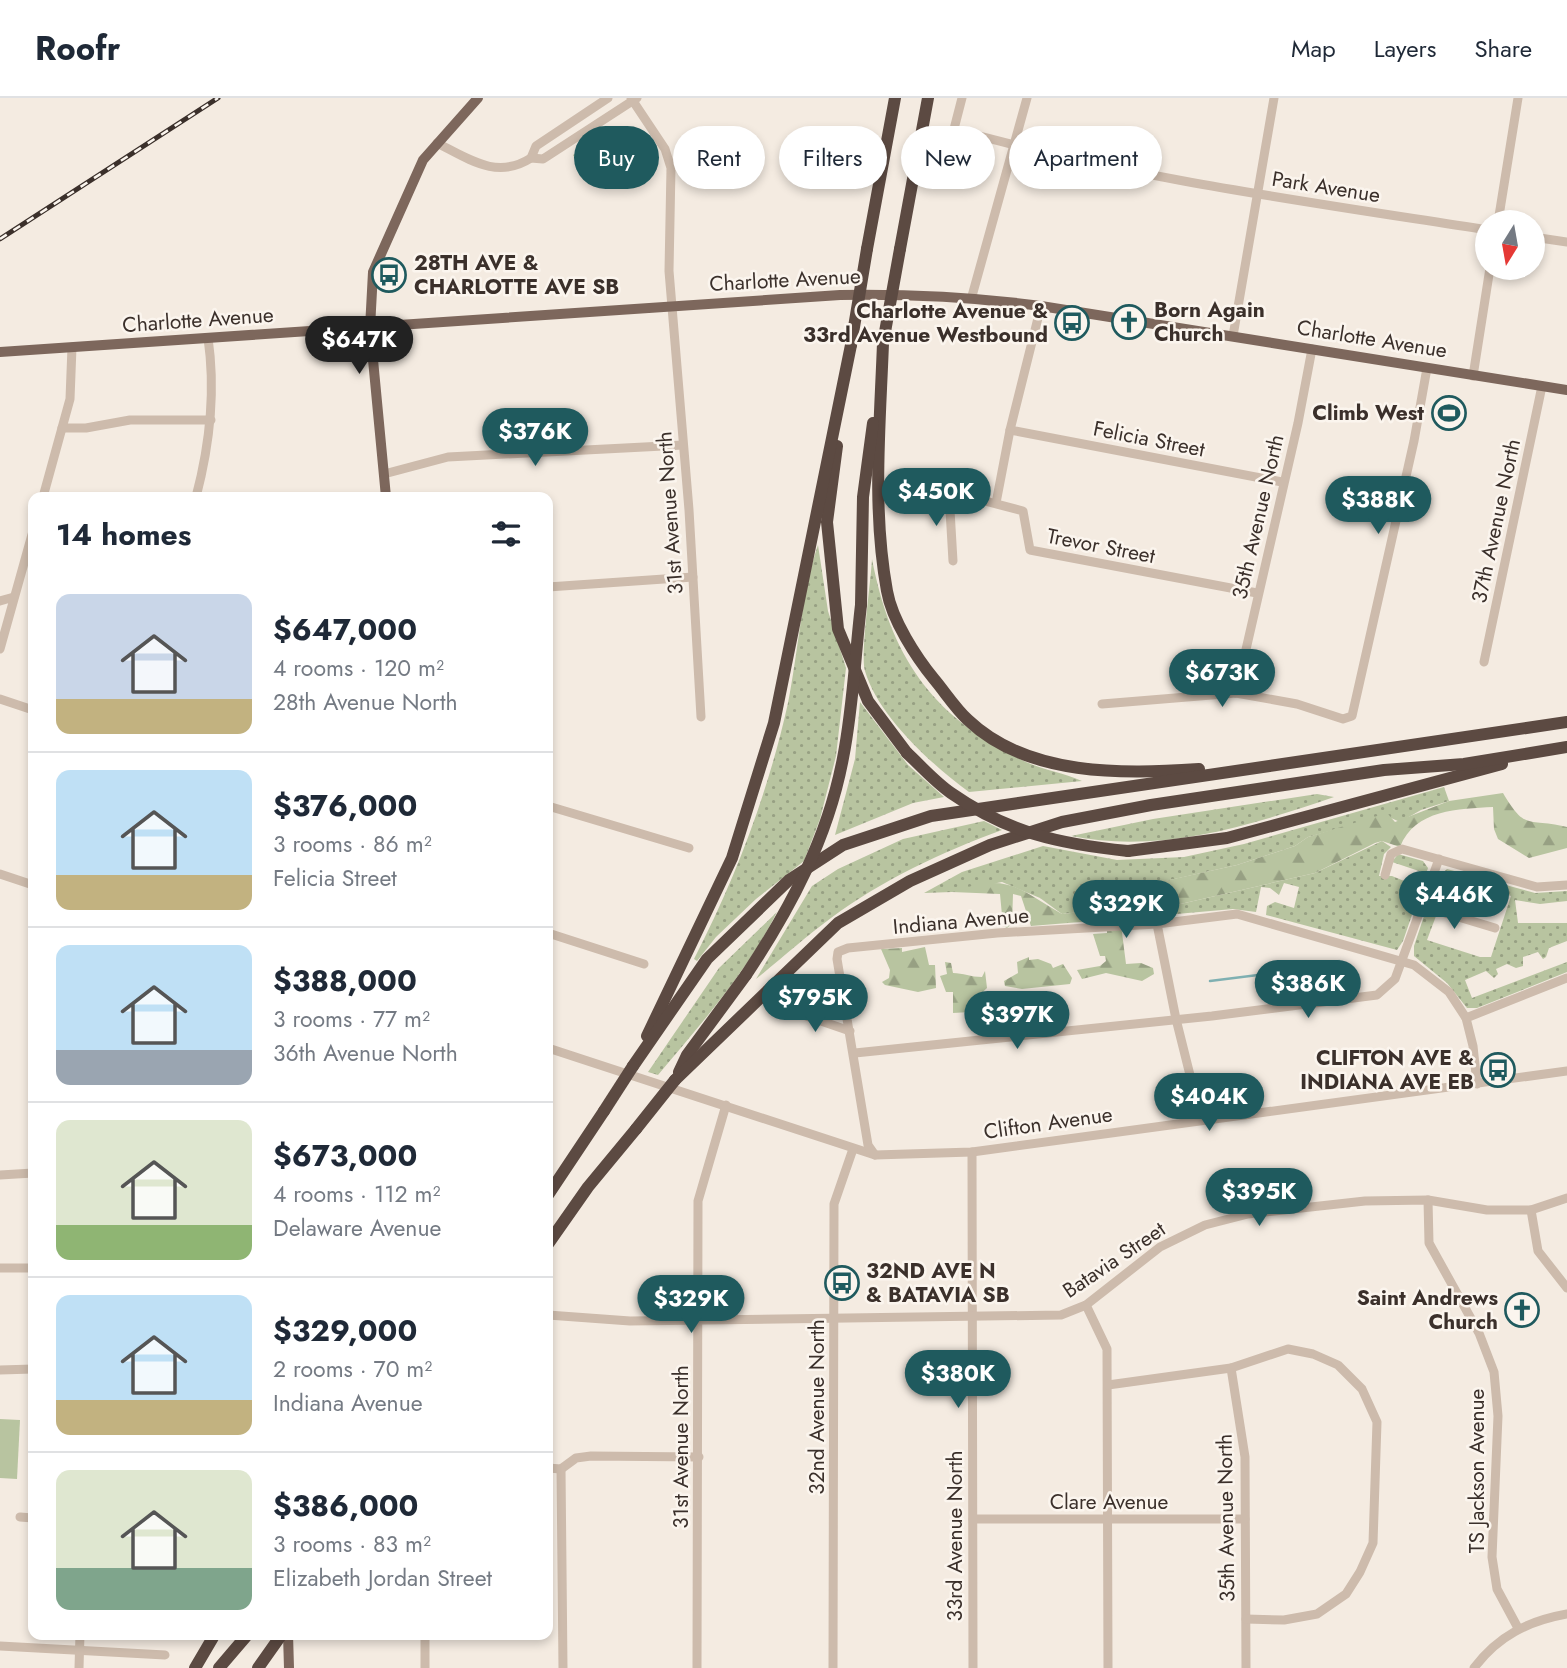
<!DOCTYPE html>
<meta charset="utf-8">
<style>
body{margin:0;font-family:Jost,sans-serif;background:#f6f6f7;color:#1f2937;height:100vh;display:flex;flex-direction:column;font-size:26px;white-space:nowrap}
*{box-sizing:border-box;margin:0}
p{font-size:23px;color:#747a83}
.icon{flex:none;width:38px;height:38px;fill:none;stroke:currentColor;stroke-width:2;stroke-linecap:round;stroke-linejoin:round}
.map{position:relative;flex:1;overflow:hidden}
.side{position:absolute;left:28px;top:394px;width:525px;height:1148px;display:flex;flex-direction:column;background:#fff;border-radius:14px;box-shadow:0 4px 10px #0003}
.side>*{flex:none}
.top-card{position:absolute;left:574px;top:28px;width:665px;height:63px;display:flex;gap:14px}
.needle{width:46px;rotate:191deg}
.controls{position:absolute;left:1475px;top:112px;display:grid;gap:14px}
.controls a{display:grid;place-items:center;width:70px;height:70px;border-radius:50%;background:#fff;box-shadow:0 4px 10px #0003;font-size:35px}
.price{position:absolute;translate:-50% -60px;padding:0 16px;border-radius:24px;background:#1f5a5e;color:#fff;font-size:23px;line-height:46px;filter:drop-shadow(0 2px 4px #0008)}
.price::after{content:'';position:absolute;left:50%;top:42px;width:21px;height:16px;margin-left:-10px;background:inherit;clip-path:polygon(0 0,100% 0,50% 100%)}
.price.selected{background:#222;color:#fff}
ul{padding:0;list-style:none}
li{display:flex;align-items:center;gap:21px;height:175px;padding:0 28px}
li+li{border-top:2px solid #e0e1e3}
li span{display:grid;place-items:center;flex:none;width:196px;height:140px;border-radius:14px;color:#555}
li>.icon{margin-inline-start:auto}
span .icon{width:84px;height:84px;fill:#fffc;stroke-width:1}
li b{font-size:30px}
h2{display:flex;justify-content:space-between;align-items:center;height:84px;padding:0 28px;font-size:30px}
.chip{padding:0 24px;border-radius:32px;background:#fff;box-shadow:0 4px 10px #0003;font-size:24px;line-height:63px}
.chip.selected{background:#1f5a5e;color:#fff}
header{display:flex;align-items:center;gap:42px;box-sizing:border-box;height:98px;padding:0 35px;background:#fff;border-bottom:2px solid #e0e1e3}
header strong{font-size:33px}
nav{display:flex;gap:38px;margin-inline-start:auto;font-size:24px}
.map>svg:first-child{display:block}
</style>
<header>
<strong>Roofr</strong>
<nav><a>Map</a><a>Layers</a><a>Share</a></nav>
</header>
<div class="map">
<svg width="1567" height="1570" viewBox="0 0 1567 1570">
<defs>
<pattern id="grass-dots" width="8" height="8" patternUnits="userSpaceOnUse" patternTransform="scale(1.75)"><rect width="8" height="8" fill="#b8c4a0"/><path d="M2 2h.1M6 6h.1" fill="none" stroke="#97a083" stroke-width="1.8" stroke-linecap="round"/></pattern>
<pattern id="forest-firs" width="22" height="20" patternUnits="userSpaceOnUse" patternTransform="scale(1.75)"><rect width="22" height="20" fill="#b8c4a0"/><path d="M5 1l3.5 6h-7zM16 11l3.5 6h-7z" fill="#97a083"/></pattern>
</defs>
<rect width="100%" height="100%" fill="#f4ebe1"/>
<!-- grass -->
<g fill="url(#grass-dots)">
<path d="M818,447l10,66 18,57 -10,88 -16,63 -16,42 -48,38 -40,38 -19,24 -3,-2c42,-82 74,-166 94,-256 10,-49 14,-113 30,-158z"/>
<path d="M872,461c19,99 61,159 154,203 18,8 38,11 56,19l-113,11c-37,-27 -91,-76 -104,-121 -5,-14 6,-91 7,-112z"/>
<polygon points="860,604 908,667 944,699 913,705 835,737 855,661"/>
<polygon points="1444,689 1449,703 1421,712 1400,724 1391,720 1348,728 1308,739 1295,748 1237,767 1161,784 1164,805 1062,816 1040,800 1002,784 952,794 924,795 962,774 1043,748 1117,762 1184,759 1244,746"/>
<path d="M1317,696l17,3c-85,29 -174,57 -263,39l82,-17z"/>
<path d="M984,723l18,9c-60,22 -120,50 -171,88 -26,19 -50,41 -75,61l56,-93 26,-17 65,-30z"/>
<polygon points="1382,743 1391,749 1384,756 1379,778 1392,778 1414,787 1419,773 1392,764 1398,756 1423,763 1428,770 1403,843 1397,852 1266,817 1267,808 1275,804 1294,810 1299,789 1284,785 1279,797 1270,790 1261,789 1256,814 1233,811 1154,818 1176,807 1315,775"/>
<polygon points="1447,771 1535,795 1567,793 1567,803 1540,806 1515,802 1518,825 1567,825 1567,843 1549,850 1546,859 1543,861 1538,854 1523,859 1523,868 1516,870 1507,866 1496,871 1498,876 1494,880 1486,873 1465,882 1472,900 1567,864 1567,874 1477,910 1467,910 1447,885 1414,858 1414,848 1425,815 1436,818 1427,842 1480,859 1491,859 1511,798 1448,779 1437,808 1431,806 1438,779"/>
<path d="M777,814c-29,59 -77,113 -119,163l-10,-3 71,-104z"/>
</g>
<!-- forest -->
<g fill="url(#forest-firs)">
<path d="M1503,695c23,39 24,24 64,34v21l-38,10 -31,-19 -4,-10 -1,-22c-34,2 -78,2 -93,40l-18,-6 -7,2 -60,30 -139,32 -22,11 -123,10 -10,-30 -8,-2 -1,30 -5,4 -4,-2 -3,-32 -48,-2c56,-20 65,-4 110,22l101,-11v-7l-7,-2v-6l4,-6 77,-17 58,-19 13,-9 79,-24 8,9 54,-21z"/>
<polygon points="1121,827 1126,866 1141,865 1153,870 1154,876 1142,883 1106,875 1082,881 1077,872 1100,868 1106,863 1105,858 1100,858 1093,836 1107,835 1107,828"/>
<polygon points="925,849 929,867 935,867 936,890 918,894 885,887 882,884 889,880 890,872 881,851 902,850 902,854"/>
<polygon points="1029,859 1029,862 1038,861 1051,866 1053,870 1063,866 1072,880 1070,886 1022,891 1005,888 1004,883 1018,875 1017,864"/>
<path d="M945,864l6,1 2,10c10,0 18,4 29,4l3,-6 2,17 -13,12 -4,12 -17,1v-21h-7l-6,-16 7,-2z"/>
</g>
<!-- garden -->
<g fill="#b8c4a0">
<polygon points="603,38 619,63 589,82 573,57"/>
<polygon points="0,1321 20,1322 17,1381 0,1380"/>
</g>
<g fill="none" stroke-linecap="round" stroke-linejoin="round">
<!-- stream -->
<polyline stroke="#7fb0b2" stroke-width="2.5" points="1210,883 1330,868 1339,863"/>
<!-- minor -->
<g stroke="#cdbbac" stroke-width="9">
<polyline points="631,0 665,51 671,70 669,173 689,412 701,619"/>
<path d="M962,0l-8,31c175,49 355,73 534,101"/>
<path d="M437,45c32,16 60,37 94,15l5,-12 72,-48"/>
<polyline points="531,60 543,61 637,0"/>
<polyline points="1498,124 1518,0"/>
<polyline points="1533,139 1567,144"/>
<polyline points="972,198 1027,0"/>
<polyline points="1233,238 1274,0"/>
<polyline points="1473,278 1490,170"/>
<polyline points="62,330 86,330 130,322 211,322"/>
<polyline points="1010,332 1282,384"/>
<polyline points="384,376 448,359 683,347"/>
<polyline points="932,389 1023,413 1030,452 1257,495"/>
<polyline points="949,395 953,463"/>
<polyline points="43,399 70,301 72,249"/>
<path d="M196,399c14,-53 20,-104 12,-159"/>
<polyline points="996,405 1010,332 1041,208"/>
<polyline points="548,489 693,479"/>
<polyline points="0,503 14,499"/>
<polyline points="0,551 33,433"/>
<polyline points="1484,564 1542,288"/>
<polyline points="1236,595 1298,325 1312,251"/>
<polyline points="0,601 33,612"/>
<polyline points="1102,606 1236,595 1297,606 1343,621 1352,618 1414,343 1427,270"/>
<polyline points="548,708 689,750"/>
<polyline points="0,776 33,787"/>
<polyline points="1385,777 1391,756 1402,751 1537,789 1567,787"/>
<polyline points="1422,808 1495,830"/>
<polyline points="1157,826 1176,921 1201,1021"/>
<polyline points="548,835 644,866"/>
<polyline points="789,912 850,933"/>
<polyline points="548,950 875,1057 972,1054 1567,973"/>
<polyline points="855,955 1212,918 1377,897 1395,881 1439,761"/>
<polyline points="1477,986 1473,948 1466,920 1567,880"/>
<polyline points="972,1054 973,1570"/>
<polyline points="875,1057 868,1047 837,861 838,854 848,850 997,835 1157,826 1237,816 1414,867 1449,894 1466,920"/>
<polyline points="0,1077 33,1075"/>
<polyline points="1428,1102 1429,1145 1479,1235 1494,1274 1498,1318 1492,1459 1497,1491 1518,1530"/>
<polyline points="1531,1112 1538,1153 1567,1190"/>
<polyline points="0,1170 33,1170"/>
<polyline points="1086,1207 1107,1251 1108,1570"/>
<polyline points="548,1217 630,1223 1061,1217 1086,1207 1160,1149 1205,1127 1248,1116 1365,1103 1428,1102 1487,1112 1531,1112 1567,1100"/>
<polyline points="1231,1270 1245,1359 1246,1570"/>
<polyline points="0,1272 33,1271"/>
<polyline points="1108,1287 1231,1270 1288,1251 1313,1256 1338,1267 1362,1291 1377,1324 1373,1445 1360,1474 1346,1496 1317,1516 1284,1522 1246,1521"/>
<polyline points="548,1370 561,1371 576,1360 591,1358 699,1359"/>
<polyline points="561,1371 563,1570"/>
<polyline points="20,1419 33,1420"/>
<polyline points="973,1421 1245,1421"/>
<polyline points="0,1548 165,1557"/>
<polyline points="79,1570 80,1536"/>
<polyline points="425,1570 425,1536"/>
<polyline points="697,1570 698,1103 726,1007"/>
<polyline points="833,1570 834,1106 853,1051"/>
<path d="M1474,1570c24,-32 54,-47 93,-54"/>
</g>
<!-- major -->
<g stroke="#7d675c" stroke-width="10">
<path d="M0,254l840,-57c68,-1 134,2 201,11l526,84"/>
<polyline points="386,399 370,230 373,174 423,62 478,0"/>
<polyline points="288,1536 289,1570"/>
</g>
<!-- highway -->
<g stroke="#5c4a42" stroke-width="12">
<polyline points="867,151 895,0"/>
<polyline points="900,151 928,0"/>
<path d="M883,245c-3,83 -11,166 4,248 5,29 29,66 47,88 11,13 21,29 34,41 60,57 155,54 231,49"/>
<polyline points="837,348 827,424 838,531 868,603 907,655"/>
<polyline points="861,507 863,399 873,325"/>
<polyline points="1128,753 1227,740 1502,666"/>
<polyline points="647,938 732,760 774,625 851,247"/>
<polyline points="633,968 707,861 789,782 843,747 931,718 1567,624"/>
<polyline points="679,974 687,957 746,877"/>
<polyline points="675,982 838,825 910,783 990,747 1062,724 1151,707 1384,672 1464,666 1567,649"/>
<polyline points="548,1097 604,1013"/>
<polyline points="548,1146 588,1089 636,1031"/>
<polyline points="195,1570 215,1536"/>
<polyline points="219,1570 248,1536"/>
<polyline points="258,1570 282,1536"/>
</g>
<!-- rail casing -->
<g stroke="#3b302b" stroke-width="5">
<polyline id="rail" points="0,141 218,0"/>
</g>
<!-- rail -->
<use href="#rail" stroke="#fbf5ee" stroke-width="2.5" stroke-dasharray="8" stroke-linecap="butt"/>
<!-- highway-bridge -->
<g stroke="#5c4a42" stroke-width="12">
<polyline points="883,245 900,151"/>
<polyline points="851,247 867,151"/>
<path d="M907,655c14,13 28,29 44,40 57,40 109,51 177,58"/>
<path d="M746,877c44,-66 82,-137 97,-217 10,-50 12,-102 18,-153"/>
<polyline points="604,1013 633,968"/>
<polyline points="636,1031 675,982"/>
</g>
</g>
<!-- icons -->
<defs>
<g id="bus-ring" transform="scale(1.75)"><circle r="9.5" fill="#fbf5ee" stroke="#1f5a5e" stroke-width="1.5"/><path d="M-5-6H5V4H4V6H2V4H-2V6H-4V4H-5ZM-3.5-4V0h7V-4ZM-3.5 1.2v1.5H-2V1.2ZM2 1.2v1.5H3.5V1.2Z" fill="#1f5a5e"/></g>
<g id="church-ring" transform="scale(1.75)"><circle r="9.5" fill="#fbf5ee" stroke="#1f5a5e" stroke-width="1.5"/><path d="M-1.2-6h2.4v3.5h3.3v2.4h-3.3V6h-2.4V-.1h-3.3v-2.4h3.3Z" fill="#1f5a5e"/></g>
<g id="stadium-ring" transform="scale(1.75)"><circle r="9.5" fill="#fbf5ee" stroke="#1f5a5e" stroke-width="1.5"/><path d="M0-5a6.5 5 0 1 0 0 10a6.5 5 0 1 0 0-10ZM-3.5-1.8h7v3.6h-7Z" fill="#1f5a5e"/></g>
</defs>
<g fill-rule="evenodd">
<use href="#bus-ring" x="389" y="177"/>
<use href="#church-ring" x="1129" y="224"/>
<use href="#bus-ring" x="1072" y="225"/>
<use href="#stadium-ring" x="1449" y="315"/>
<use href="#bus-ring" x="1498" y="972"/>
<use href="#bus-ring" x="842" y="1185"/>
<use href="#church-ring" x="1522" y="1212"/>
</g>
<g text-anchor="middle" dominant-baseline="central" stroke-width="5" stroke-linejoin="round" paint-order="stroke">
<!-- street labels -->
<g font-size="21" fill="#3b302b" stroke="#fbf5ee">
<text transform="translate(1326 89) rotate(9)">Park Avenue</text>
<text transform="translate(785 182) rotate(-3)">Charlotte Avenue</text>
<text transform="translate(198 222) rotate(-4)">Charlotte Avenue</text>
<text transform="translate(1372 241) rotate(9)">Charlotte Avenue</text>
<text transform="translate(1149 341) rotate(11)">Felicia Street</text>
<text transform="translate(670 415) rotate(-94)">31st Avenue North</text>
<text transform="translate(1258 419) rotate(-77)">35th Avenue North</text>
<text transform="translate(1496 423) rotate(-78)">37th Avenue North</text>
<text transform="translate(1101 448) rotate(11)">Trevor Street</text>
<text transform="translate(961 823) rotate(-5)">Indiana Avenue</text>
<text transform="translate(1048 1025) rotate(-8)">Clifton Avenue</text>
<text transform="translate(1114 1162) rotate(-34)">Batavia Street</text>
<text transform="translate(817 1309) rotate(-90)">32nd Avenue North</text>
<text transform="translate(681 1349) rotate(-90)">31st Avenue North</text>
<text transform="translate(1477 1373) rotate(-90)">TS Jackson Avenue</text>
<text x="1109" y="1404">Clare Avenue</text>
<text transform="translate(1226 1420) rotate(-91)">35th Avenue North</text>
<text transform="translate(955 1438) rotate(-90)">33rd Avenue North</text>
</g>
<!-- poi labels -->
<g font-size="21" font-weight="bold" fill="#3b302b" stroke="#fbf5ee" text-anchor="end">
<text x="414" y="165" text-anchor="start">28TH AVE &amp;<tspan x="414" dy="24">CHARLOTTE AVE SB</tspan></text>
<text x="1154" y="212" text-anchor="start">Born Again<tspan x="1154" dy="24">Church</tspan></text>
<text x="1048" y="213">Charlotte Avenue &amp;<tspan x="1048" dy="24">33rd Avenue Westbound</tspan></text>
<text x="1424" y="315">Climb West</text>
<text x="1474" y="960">CLIFTON AVE &amp;<tspan x="1474" dy="24">INDIANA AVE EB</tspan></text>
<text x="866" y="1173" text-anchor="start">32ND AVE N<tspan x="866" dy="24">&amp; BATAVIA SB</tspan></text>
<text x="1498" y="1200">Saint Andrews<tspan x="1498" dy="24">Church</tspan></text>
</g>
</g>
</svg>
<div class="controls">
<a><svg class="needle" viewBox="-14 -14 28 28"><path d="M0-13l5 13h-10z" fill="#e53935"/><path d="M0 13l5-13h-10z" fill="#747a83"/></svg></a>
</div>
<b class="price selected" style="left:359px;top:278px">$647K</b>
<b class="price" style="left:535px;top:370px">$376K</b>
<b class="price" style="left:936px;top:430px">$450K</b>
<b class="price" style="left:1378px;top:438px">$388K</b>
<b class="price" style="left:1222px;top:611px">$673K</b>
<b class="price" style="left:1454px;top:833px">$446K</b>
<b class="price" style="left:1126px;top:842px">$329K</b>
<b class="price" style="left:1308px;top:922px">$386K</b>
<b class="price" style="left:815px;top:936px">$795K</b>
<b class="price" style="left:1017px;top:953px">$397K</b>
<b class="price" style="left:1209px;top:1035px">$404K</b>
<b class="price" style="left:1259px;top:1130px">$395K</b>
<b class="price" style="left:691px;top:1237px">$329K</b>
<b class="price" style="left:958px;top:1312px">$380K</b>
<div class="top-card">
<a class="chip selected">Buy</a>
<a class="chip">Rent</a>
<a class="chip">Filters</a>
<a class="chip">New</a>
<a class="chip">Apartment</a>
</div>
<section class="side">
<h2>14 homes<svg class="icon" aria-label="filters" viewBox="0 0 24 24"><path d="M4 7h16M4 17h16"/><circle cx="9" cy="7" r="2"/><circle cx="15" cy="17" r="2"/></svg></h2>
<ul>
<li><span style="background:linear-gradient(#c9d6e8 75%,#c2b280 0)"><svg class="icon" aria-label="home" viewBox="0 0 24 24"><path d="M3 11l9-7 9 7M6 9v11h12V9"/></svg></span><div><b>$647,000</b><p>4 rooms · 120 m²</p><p>28th Avenue North</p></div></li>
<li><span style="background:linear-gradient(#bfe0f5 75%,#c2b280 0)"><svg class="icon" aria-label="home" viewBox="0 0 24 24"><path d="M3 11l9-7 9 7M6 9v11h12V9"/></svg></span><div><b>$376,000</b><p>3 rooms · 86 m²</p><p>Felicia Street</p></div></li>
<li><span style="background:linear-gradient(#bfe0f5 75%,#9aa5b1 0)"><svg class="icon" aria-label="home" viewBox="0 0 24 24"><path d="M3 11l9-7 9 7M6 9v11h12V9"/></svg></span><div><b>$388,000</b><p>3 rooms · 77 m²</p><p>36th Avenue North</p></div></li>
<li><span style="background:linear-gradient(#dfe7d0 75%,#8fb573 0)"><svg class="icon" aria-label="home" viewBox="0 0 24 24"><path d="M3 11l9-7 9 7M6 9v11h12V9"/></svg></span><div><b>$673,000</b><p>4 rooms · 112 m²</p><p>Delaware Avenue</p></div></li>
<li><span style="background:linear-gradient(#bfe0f5 75%,#c2b280 0)"><svg class="icon" aria-label="home" viewBox="0 0 24 24"><path d="M3 11l9-7 9 7M6 9v11h12V9"/></svg></span><div><b>$329,000</b><p>2 rooms · 70 m²</p><p>Indiana Avenue</p></div></li>
<li><span style="background:linear-gradient(#dfe7d0 70%,#7fa58c 0)"><svg class="icon" aria-label="home" viewBox="0 0 24 24"><path d="M3 11l9-7 9 7M6 9v11h12V9"/></svg></span><div><b>$386,000</b><p>3 rooms · 83 m²</p><p>Elizabeth Jordan Street</p></div></li>
</ul>
</section>
</div>
